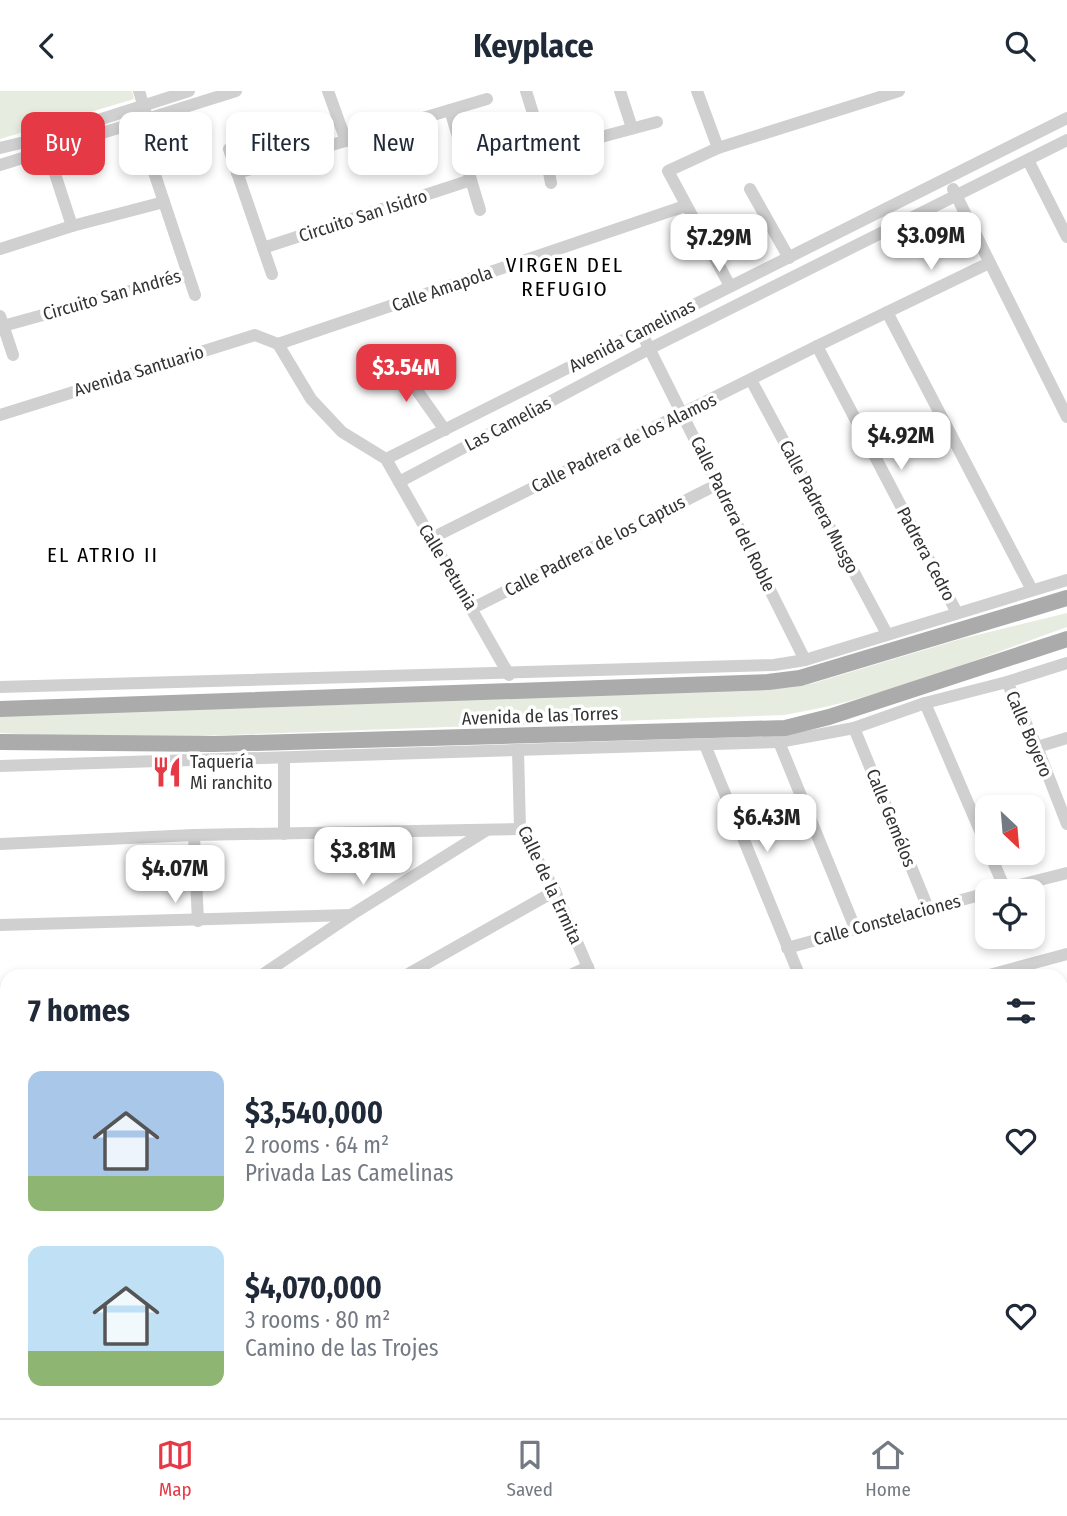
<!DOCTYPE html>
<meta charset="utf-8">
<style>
body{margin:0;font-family:"Fira Sans Condensed",sans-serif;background:#f6f6f7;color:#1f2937;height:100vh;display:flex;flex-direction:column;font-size:26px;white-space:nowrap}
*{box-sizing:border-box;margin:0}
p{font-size:23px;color:#747a83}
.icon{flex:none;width:38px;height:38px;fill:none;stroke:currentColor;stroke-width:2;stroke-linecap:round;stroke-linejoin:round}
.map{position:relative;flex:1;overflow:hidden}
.details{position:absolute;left:0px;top:878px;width:1068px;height:450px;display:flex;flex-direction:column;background:#fff;border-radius:21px 21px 0 0;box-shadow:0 4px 10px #0003}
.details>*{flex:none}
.top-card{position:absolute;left:21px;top:21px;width:700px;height:63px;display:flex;gap:14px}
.needle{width:46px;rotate:154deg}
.fabs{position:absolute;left:975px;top:704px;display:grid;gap:14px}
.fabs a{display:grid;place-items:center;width:70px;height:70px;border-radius:14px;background:#fff;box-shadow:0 4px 10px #0003;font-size:35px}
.price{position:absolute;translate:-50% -60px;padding:0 16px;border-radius:14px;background:#fff;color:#222;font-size:23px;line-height:46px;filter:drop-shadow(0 2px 4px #0008)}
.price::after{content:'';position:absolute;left:50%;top:42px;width:21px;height:16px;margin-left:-10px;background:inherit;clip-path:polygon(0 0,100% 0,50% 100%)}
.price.on{background:#e63946;color:#fff}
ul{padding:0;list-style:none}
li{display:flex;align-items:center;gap:21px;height:175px;padding:0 28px}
li span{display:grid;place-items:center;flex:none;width:196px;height:140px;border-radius:14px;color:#555}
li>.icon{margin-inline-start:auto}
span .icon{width:84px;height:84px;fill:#fffc;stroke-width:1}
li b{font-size:30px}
h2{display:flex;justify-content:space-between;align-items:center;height:84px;padding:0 28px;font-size:30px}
.chip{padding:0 24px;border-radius:14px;background:#fff;box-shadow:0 4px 10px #0003;font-size:24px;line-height:63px}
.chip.on{background:#e63946;color:#fff}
header{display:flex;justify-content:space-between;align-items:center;height:91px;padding:0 28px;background:#fff;font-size:32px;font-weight:700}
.dock{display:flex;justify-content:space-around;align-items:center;height:98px;border-top:2px solid #e0e1e3;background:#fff;font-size:19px;color:#747a83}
.dock a{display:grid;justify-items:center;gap:4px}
.dock .on{color:#e63946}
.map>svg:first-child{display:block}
</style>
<header><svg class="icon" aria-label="back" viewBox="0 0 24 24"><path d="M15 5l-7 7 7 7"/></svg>Keyplace<svg class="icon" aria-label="search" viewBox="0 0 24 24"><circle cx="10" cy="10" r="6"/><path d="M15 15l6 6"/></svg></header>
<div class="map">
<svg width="1067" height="1327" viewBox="0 0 1067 1327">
<rect width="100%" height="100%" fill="#fff"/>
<!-- green -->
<g fill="#e6ecdf">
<polygon points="0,0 132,0 134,8 0,48"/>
<path d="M1067,522v14c-93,33 -185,72 -283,88l-668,24 -116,-6v-19l253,-6 534,-20 27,-5 147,-44z"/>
<polygon points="7,1000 7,1211 0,1213 0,1001"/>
<polygon points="1067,1034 1067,1262 1061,1267 1060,1036"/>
<polygon points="11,1321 975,1321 966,1327 0,1327 0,1325"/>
</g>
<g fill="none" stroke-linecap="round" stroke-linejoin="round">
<!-- canal -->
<g stroke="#cfe2ee" stroke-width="12">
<polyline points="1060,1278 1067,1274"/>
<polyline points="981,1327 991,1321"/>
</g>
<!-- minor -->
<g stroke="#d0d0d0" stroke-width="12">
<polyline points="139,0 146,23"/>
<polyline points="328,0 346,50"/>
<polyline points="526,0 545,61 551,92"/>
<polyline points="620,0 632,37"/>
<polyline points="697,0 718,57"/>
<polyline points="450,19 480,119"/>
<polyline points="45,52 72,135"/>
<polyline points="0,57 42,47 189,0"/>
<polyline points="229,58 272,183"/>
<polyline points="545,61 657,31"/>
<polyline points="1028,69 1067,146"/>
<polyline points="151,72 195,204"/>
<polyline points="0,74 236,0"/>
<polyline points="237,82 487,8"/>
<polyline points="750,98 789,167"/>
<polyline points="953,98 1067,326"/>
<polyline points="263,157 471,89"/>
<polyline points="0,158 72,135 164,111"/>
<polyline points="730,195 668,80 718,57 899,0"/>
<polyline points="887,221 1032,499"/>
<polyline points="0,225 13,264"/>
<polyline points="3,235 188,184"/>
<polyline points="641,241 805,569"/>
<polyline points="278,253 685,115"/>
<polyline points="278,253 311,308 342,341 386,368 509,584"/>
<polyline points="817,255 957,522"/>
<polyline points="394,267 445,339"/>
<polyline points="751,289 887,543"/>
<polyline points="0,324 255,244 278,253"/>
<polyline points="386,368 1067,27"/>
<polyline points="399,391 649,258 1067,49"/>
<polyline points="430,448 817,255 989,172"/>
<polyline points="473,517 718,393"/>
<polyline points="1007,591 1037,656 1067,733"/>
<polyline points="0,596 774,574 805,569 1067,489"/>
<polyline points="925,612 987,756"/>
<polyline points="854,637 928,817"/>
<polyline points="779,651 855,837"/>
<polyline points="705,654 800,886"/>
<polyline points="1037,656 1067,647"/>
<polyline points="518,659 520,738 555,800 592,886"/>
<polyline points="284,667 284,743"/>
<polyline points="0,675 779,651 854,637 925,612 1007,591 1067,572"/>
<polyline points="194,744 198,830"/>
<polyline points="0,753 194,744 520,738"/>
<polyline points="989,761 1005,798"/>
<polyline points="996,800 1067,782"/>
<polyline points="0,834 351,824"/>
<polyline points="787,857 987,802"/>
<polyline points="259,886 351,824 487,739"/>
<polyline points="403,886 555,800"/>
<polyline points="566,886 588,876"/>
<polyline points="982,886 1067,863"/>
<polyline points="0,911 7,910"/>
<polyline points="1060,941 1067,940"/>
<polyline points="0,988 7,988"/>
<polyline points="0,1227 7,1225"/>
<polyline points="1055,1327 1067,1320"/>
</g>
<!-- major -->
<g stroke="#ababab" stroke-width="16">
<polyline points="0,618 768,591 800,587 1067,507"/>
<polyline points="0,651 214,653 785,637 829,626 1067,548"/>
</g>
<!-- highway -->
<g stroke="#9a9a9a" stroke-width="18">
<polyline points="1060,991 1067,989"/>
<polyline points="1060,1027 1067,1025"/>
<polyline points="0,1267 7,1265"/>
<polyline points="0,1306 7,1304"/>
</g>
</g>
<!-- icons -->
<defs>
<g id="restaurant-bare" transform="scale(2.415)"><path d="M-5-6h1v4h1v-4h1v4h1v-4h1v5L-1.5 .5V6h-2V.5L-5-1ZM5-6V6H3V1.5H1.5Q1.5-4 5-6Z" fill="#e63946" stroke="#fff" stroke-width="2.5" paint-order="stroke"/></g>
</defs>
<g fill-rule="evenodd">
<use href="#restaurant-bare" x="167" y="681"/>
</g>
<g text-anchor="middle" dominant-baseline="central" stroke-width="7" stroke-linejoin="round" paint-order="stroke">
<!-- street labels -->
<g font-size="18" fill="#333" stroke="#fff">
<text transform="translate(363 125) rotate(-18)">Circuito San Isidro</text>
<text transform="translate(442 198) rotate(-19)">Calle Amapola</text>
<text transform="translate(112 204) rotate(-16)">Circuito San Andrés</text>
<text transform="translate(632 245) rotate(-27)">Avenida Camelinas</text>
<text transform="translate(139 280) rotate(-17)">Avenida Santuario</text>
<text transform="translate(508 333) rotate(-28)">Las Camelias</text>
<text transform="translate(624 352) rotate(-26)">Calle Padrera de los Alamos</text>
<text transform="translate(819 416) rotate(62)">Calle Padrera Musgo</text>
<text transform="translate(733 423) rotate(64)">Calle Padrera del Roble</text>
<text transform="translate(595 455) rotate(-27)">Calle Padrera de los Captus</text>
<text transform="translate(926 463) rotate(62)">Padrera Cedro</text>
<text transform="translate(448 476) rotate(59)">Calle Petunia</text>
<text transform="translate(540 625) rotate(-2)">Avenida de las Torres</text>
<text transform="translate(1029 643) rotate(67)">Calle Boyero</text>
<text transform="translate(891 727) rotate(68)">Calle Gemélos</text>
<text transform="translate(550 794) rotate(65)">Calle de la Ermita</text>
<text transform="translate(887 829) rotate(-15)">Calle Constelaciones</text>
</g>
<!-- poi labels -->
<g font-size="18" fill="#333" stroke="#fff" text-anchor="start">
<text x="190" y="671">Taquería<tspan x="190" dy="21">Mi ranchito</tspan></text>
</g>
<!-- quarter labels -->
<g font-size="21" letter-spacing="2" fill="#000" stroke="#fff">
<text x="565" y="174">VIRGEN DEL<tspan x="565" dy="24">REFUGIO</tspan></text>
<text x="103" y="464">EL ATRIO II</text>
</g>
</g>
</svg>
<div class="fabs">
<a><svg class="needle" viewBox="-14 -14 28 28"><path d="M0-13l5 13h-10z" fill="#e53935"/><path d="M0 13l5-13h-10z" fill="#747a83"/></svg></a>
<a><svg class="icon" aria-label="locate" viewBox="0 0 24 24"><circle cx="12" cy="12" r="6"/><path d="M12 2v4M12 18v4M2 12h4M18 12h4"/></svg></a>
</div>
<b class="price" style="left:931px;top:181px">$3.09M</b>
<b class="price" style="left:719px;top:183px">$7.29M</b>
<b class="price on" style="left:406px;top:313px">$3.54M</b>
<b class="price" style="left:901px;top:381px">$4.92M</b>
<b class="price" style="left:767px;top:763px">$6.43M</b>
<b class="price" style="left:363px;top:796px">$3.81M</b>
<b class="price" style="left:175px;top:814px">$4.07M</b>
<div class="top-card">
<a class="chip on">Buy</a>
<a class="chip">Rent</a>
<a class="chip">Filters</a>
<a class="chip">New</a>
<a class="chip">Apartment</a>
</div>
<section class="details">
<h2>7 homes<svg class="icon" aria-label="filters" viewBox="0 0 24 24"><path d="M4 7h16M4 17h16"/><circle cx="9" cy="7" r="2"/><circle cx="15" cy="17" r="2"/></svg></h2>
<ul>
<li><span style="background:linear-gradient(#a9c7e8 75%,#8fb573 0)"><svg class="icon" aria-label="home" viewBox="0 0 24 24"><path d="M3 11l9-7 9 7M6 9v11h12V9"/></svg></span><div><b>$3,540,000</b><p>2 rooms · 64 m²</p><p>Privada Las Camelinas</p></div><svg class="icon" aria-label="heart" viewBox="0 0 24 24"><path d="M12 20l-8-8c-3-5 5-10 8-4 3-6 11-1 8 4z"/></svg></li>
<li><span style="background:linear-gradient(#bfe0f5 75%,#8fb573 0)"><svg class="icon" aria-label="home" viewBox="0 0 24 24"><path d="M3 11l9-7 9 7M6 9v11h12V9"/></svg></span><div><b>$4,070,000</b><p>3 rooms · 80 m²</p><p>Camino de las Trojes</p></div><svg class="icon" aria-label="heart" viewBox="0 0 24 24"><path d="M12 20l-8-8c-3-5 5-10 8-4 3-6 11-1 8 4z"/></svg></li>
</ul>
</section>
</div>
<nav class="dock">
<a class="on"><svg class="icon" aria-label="map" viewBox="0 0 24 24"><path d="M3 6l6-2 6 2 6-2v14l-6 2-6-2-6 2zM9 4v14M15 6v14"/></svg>Map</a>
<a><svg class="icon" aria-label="saved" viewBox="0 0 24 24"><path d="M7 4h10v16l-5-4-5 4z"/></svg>Saved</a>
<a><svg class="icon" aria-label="home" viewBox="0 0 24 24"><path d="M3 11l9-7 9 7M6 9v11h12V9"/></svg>Home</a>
</nav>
